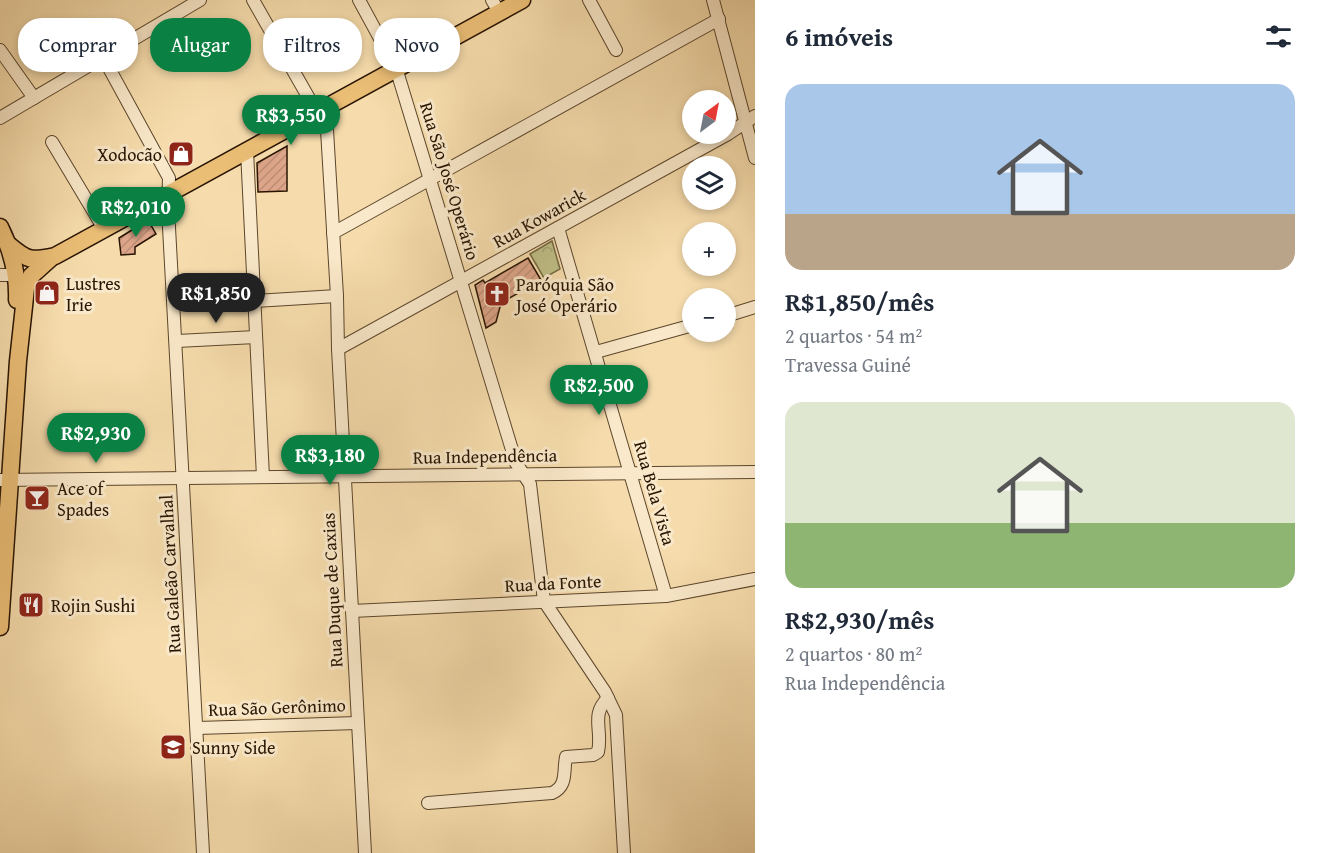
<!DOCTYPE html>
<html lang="pt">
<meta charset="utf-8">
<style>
body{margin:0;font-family:"Gentium Book Plus",serif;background:#f6f6f7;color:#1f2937;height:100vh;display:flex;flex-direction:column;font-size:22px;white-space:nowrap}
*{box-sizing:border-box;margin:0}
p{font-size:20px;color:#747a83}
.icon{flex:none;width:33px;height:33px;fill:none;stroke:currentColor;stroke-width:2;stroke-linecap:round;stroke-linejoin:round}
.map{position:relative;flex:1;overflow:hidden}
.drawer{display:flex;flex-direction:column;background:#fff;width:570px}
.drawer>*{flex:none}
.guide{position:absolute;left:18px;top:18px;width:570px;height:54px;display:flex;gap:12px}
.needle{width:39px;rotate:32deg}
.fabs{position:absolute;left:682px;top:90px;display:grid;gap:12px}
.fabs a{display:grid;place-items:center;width:54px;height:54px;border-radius:50%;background:#fff;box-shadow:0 3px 9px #0003;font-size:30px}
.price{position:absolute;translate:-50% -51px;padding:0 14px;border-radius:21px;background:#0b8043;color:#fff;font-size:20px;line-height:39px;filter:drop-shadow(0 2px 3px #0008)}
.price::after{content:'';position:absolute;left:50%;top:36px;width:18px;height:14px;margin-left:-9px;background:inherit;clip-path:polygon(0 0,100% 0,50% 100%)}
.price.on{background:#222;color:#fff}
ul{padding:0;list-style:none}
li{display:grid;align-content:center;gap:12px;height:318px;padding:0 30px}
li span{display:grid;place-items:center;height:186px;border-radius:18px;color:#555}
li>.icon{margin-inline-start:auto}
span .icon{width:108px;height:108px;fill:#fffc;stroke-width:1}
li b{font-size:26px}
h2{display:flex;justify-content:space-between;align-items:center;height:72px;padding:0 30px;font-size:26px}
.chip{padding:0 21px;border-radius:24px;background:#fff;box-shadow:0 3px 9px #0003;font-size:21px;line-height:54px}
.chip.on{background:#0b8043;color:#fff}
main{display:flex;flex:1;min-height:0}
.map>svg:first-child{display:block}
</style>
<main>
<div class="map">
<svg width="755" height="853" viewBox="0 0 755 853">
<defs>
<pattern id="park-crowns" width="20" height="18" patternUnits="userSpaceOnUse" patternTransform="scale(1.5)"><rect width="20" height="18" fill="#c0bf87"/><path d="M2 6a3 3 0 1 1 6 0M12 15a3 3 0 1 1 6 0" fill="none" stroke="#a5a373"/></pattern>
<pattern id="building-hatch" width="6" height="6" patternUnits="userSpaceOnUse" patternTransform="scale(1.5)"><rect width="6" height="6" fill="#dda589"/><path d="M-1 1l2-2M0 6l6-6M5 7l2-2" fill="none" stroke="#be8d75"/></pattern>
</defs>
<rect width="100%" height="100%" fill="#f6dcac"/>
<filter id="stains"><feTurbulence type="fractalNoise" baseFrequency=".00333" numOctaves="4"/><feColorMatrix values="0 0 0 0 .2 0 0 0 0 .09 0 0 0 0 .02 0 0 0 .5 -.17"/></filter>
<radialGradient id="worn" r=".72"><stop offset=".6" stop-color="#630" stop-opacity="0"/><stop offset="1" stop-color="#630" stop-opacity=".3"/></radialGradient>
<!-- park -->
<polygon fill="url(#park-crowns)" stroke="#746a44" stroke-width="1.5" points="552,241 560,269 544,278 530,254"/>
<!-- building -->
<g fill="url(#building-hatch)" stroke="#281402" stroke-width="1.5">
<polygon points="287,146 287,191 258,192 257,163"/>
<polygon points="148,220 156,234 135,247 135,254 121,255 119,238"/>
<polygon points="528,258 541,280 501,303 496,322 486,328 475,285 483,280 485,283"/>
</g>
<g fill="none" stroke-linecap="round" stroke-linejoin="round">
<!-- minor casing -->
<g stroke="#5c462c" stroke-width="14">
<g id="minor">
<polyline points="253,0 327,130 337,296 338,349 365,853"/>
<polyline points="359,0 396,68 516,463 530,484 544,601 605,692 616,715 624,853"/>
<polyline points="492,0 499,12"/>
<polyline points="589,0 616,50"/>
<polyline points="713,0 755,158"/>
<polyline points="0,50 34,98"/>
<polyline points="103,57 169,178 168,209 203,853"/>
<polyline points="0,118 200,0"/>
<polyline points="52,142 104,229"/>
<polyline points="247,151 263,477"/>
<polyline points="558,228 666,596"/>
<polyline points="333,233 719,19"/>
<polyline points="0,275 17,275"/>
<polyline points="255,301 337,296"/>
<polyline points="726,316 755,307"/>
<polyline points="177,341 256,337"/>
<polyline points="338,349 728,134 755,116"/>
<polyline points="596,352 693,325"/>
<polyline points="0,480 755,472"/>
<polyline points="352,611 666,596 755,579"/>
<polyline points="197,728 357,723"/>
<path d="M428,803l124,-10c16,-7 11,-22 14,-36l27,-2 5,-3c5,-22 -8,-37 10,-54"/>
</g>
</g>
<!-- major casing -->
<g stroke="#281402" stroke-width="19">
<g id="major">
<path d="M0,227c12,24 18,47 17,73"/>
<path d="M9,245c19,16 22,16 46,11l467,-256"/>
<polyline points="0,627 18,361 26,288 31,276 51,258"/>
</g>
</g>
<!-- minor -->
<use href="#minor" stroke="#f9e8c9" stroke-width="12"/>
<!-- major -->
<use href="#major" stroke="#ebbe76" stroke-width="16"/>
</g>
<!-- icons -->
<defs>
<g id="shop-square" transform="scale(1.35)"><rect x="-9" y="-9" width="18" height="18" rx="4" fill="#8f2418" stroke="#f9e8c9"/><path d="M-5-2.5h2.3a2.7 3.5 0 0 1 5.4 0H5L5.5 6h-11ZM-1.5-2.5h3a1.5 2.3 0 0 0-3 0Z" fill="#fff"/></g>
<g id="church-square" transform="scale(1.35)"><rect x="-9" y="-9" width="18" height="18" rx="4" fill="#8f2418" stroke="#f9e8c9"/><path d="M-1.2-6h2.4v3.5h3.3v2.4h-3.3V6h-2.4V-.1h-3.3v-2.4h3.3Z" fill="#fff"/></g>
<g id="bar-square" transform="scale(1.35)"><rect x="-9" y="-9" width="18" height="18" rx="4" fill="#8f2418" stroke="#f9e8c9"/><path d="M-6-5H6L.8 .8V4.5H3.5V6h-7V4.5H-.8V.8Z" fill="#fff"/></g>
<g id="restaurant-square" transform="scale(1.35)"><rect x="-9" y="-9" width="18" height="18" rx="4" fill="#8f2418" stroke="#f9e8c9"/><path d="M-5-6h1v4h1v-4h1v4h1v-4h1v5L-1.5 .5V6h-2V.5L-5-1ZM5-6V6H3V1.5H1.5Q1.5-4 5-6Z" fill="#fff"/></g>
<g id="school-square" transform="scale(1.35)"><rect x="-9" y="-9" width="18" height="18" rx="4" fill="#8f2418" stroke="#f9e8c9"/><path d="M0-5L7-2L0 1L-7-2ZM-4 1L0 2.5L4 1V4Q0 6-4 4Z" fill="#fff"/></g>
</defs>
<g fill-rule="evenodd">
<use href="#shop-square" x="181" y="154"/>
<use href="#shop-square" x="47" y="293"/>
<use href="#church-square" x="497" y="294"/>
<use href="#bar-square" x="37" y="498"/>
<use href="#restaurant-square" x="31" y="605"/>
<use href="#school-square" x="173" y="747"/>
</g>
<g text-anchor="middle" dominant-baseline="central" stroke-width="6" stroke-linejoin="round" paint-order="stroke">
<!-- poi labels -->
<g font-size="18" fill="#281402" stroke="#f9e8c9" text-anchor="start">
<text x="162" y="154" text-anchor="end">Xodocão</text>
<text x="66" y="283">Lustres<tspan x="66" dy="21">Irie</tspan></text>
<text x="516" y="284">Paróquia São<tspan x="516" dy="21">José Operário</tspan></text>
<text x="57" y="488">Ace of<tspan x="57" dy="21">Spades</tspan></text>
<text x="51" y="605">Rojin Sushi</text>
<text x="192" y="747">Sunny Side</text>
</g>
<!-- street labels -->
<g font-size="18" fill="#281402" stroke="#f9e8c9">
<text transform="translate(450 181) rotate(73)">Rua São José Operário</text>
<text transform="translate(539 218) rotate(-29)">Rua Kowarick</text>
<text transform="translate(485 456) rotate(-1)">Rua Independência</text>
<text transform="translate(655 493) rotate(74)">Rua Bela Vista</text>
<text transform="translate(170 574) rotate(-93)">Rua Galeão Carvalhal</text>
<text transform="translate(553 583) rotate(-3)">Rua da Fonte</text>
<text transform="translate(332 590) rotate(-93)">Rua Duque de Caxias</text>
<text transform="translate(277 707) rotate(-2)">Rua São Gerônimo</text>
</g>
</g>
<rect width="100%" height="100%" filter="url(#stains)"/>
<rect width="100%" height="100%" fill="url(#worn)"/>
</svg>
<div class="fabs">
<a><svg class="needle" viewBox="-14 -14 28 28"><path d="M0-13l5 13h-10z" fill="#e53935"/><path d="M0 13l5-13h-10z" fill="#747a83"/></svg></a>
<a><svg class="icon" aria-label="layers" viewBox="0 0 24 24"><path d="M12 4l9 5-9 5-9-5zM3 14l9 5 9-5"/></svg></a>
<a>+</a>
<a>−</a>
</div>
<b class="price" style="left:291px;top:146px">R$3,550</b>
<b class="price" style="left:136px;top:238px">R$2,010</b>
<b class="price on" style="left:216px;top:324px">R$1,850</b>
<b class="price" style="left:599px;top:416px">R$2,500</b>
<b class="price" style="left:96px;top:464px">R$2,930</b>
<b class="price" style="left:330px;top:486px">R$3,180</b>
<div class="guide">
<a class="chip">Comprar</a>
<a class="chip on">Alugar</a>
<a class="chip">Filtros</a>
<a class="chip">Novo</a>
</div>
</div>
<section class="drawer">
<h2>6 imóveis<svg class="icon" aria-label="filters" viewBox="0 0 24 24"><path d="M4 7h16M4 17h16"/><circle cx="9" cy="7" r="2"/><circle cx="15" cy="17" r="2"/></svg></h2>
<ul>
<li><span style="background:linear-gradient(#a9c7e8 70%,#b9a48a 0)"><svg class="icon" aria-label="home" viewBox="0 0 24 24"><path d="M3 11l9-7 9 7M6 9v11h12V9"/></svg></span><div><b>R$1,850/mês</b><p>2 quartos · 54 m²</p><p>Travessa Guiné</p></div></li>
<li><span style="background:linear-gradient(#dfe7d0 65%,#8fb573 0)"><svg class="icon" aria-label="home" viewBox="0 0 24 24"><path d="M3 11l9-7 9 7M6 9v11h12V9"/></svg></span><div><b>R$2,930/mês</b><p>2 quartos · 80 m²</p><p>Rua Independência</p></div></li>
</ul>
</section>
</main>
